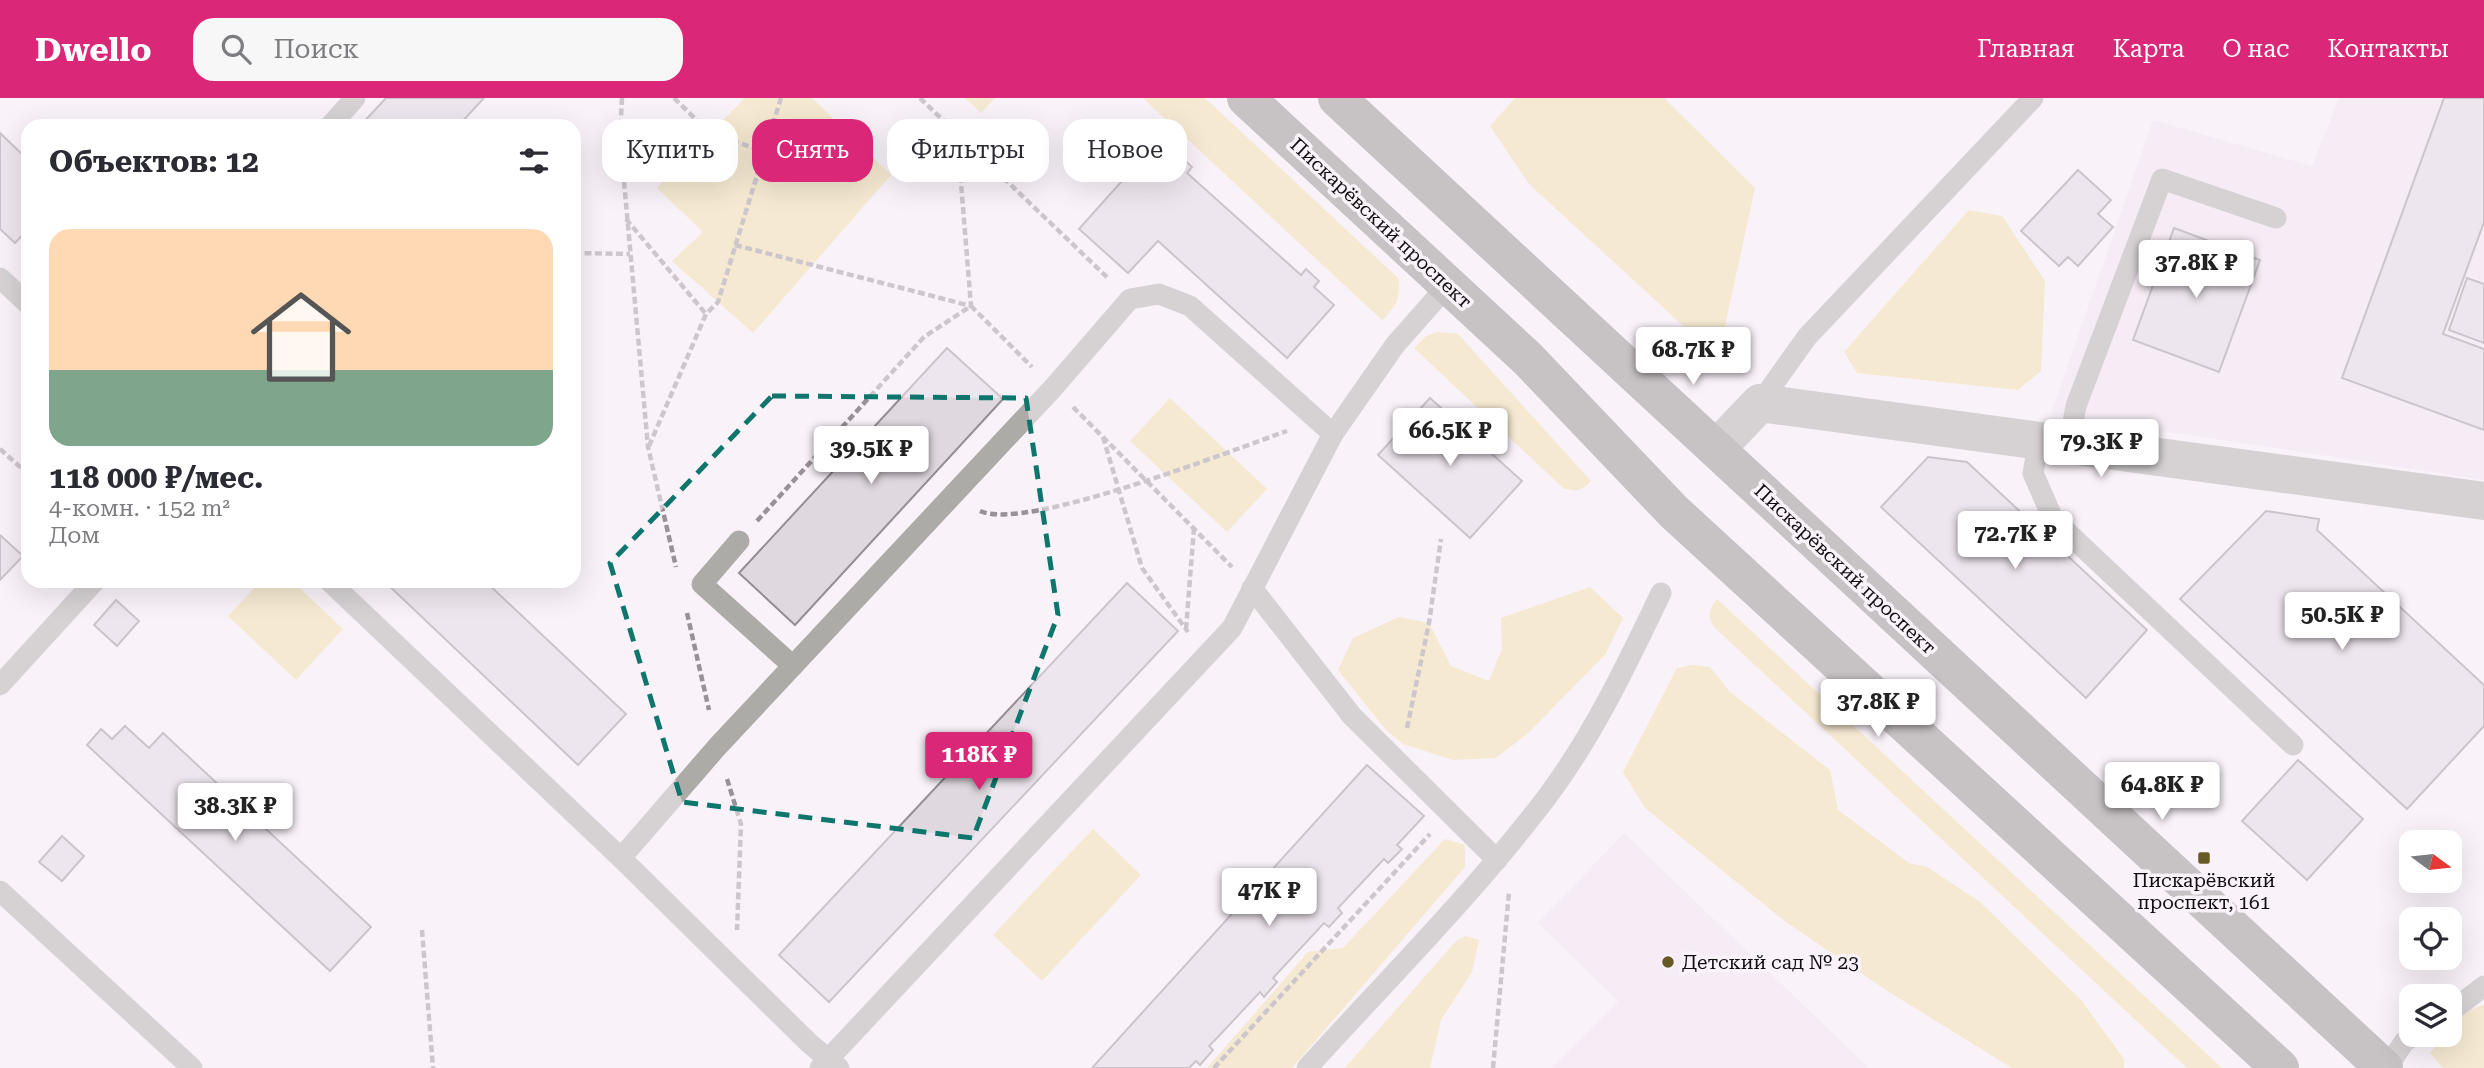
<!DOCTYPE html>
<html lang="ru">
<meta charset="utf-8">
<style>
body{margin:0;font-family:"Roboto Serif",serif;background:#f7f7f7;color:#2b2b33;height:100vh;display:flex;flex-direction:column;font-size:26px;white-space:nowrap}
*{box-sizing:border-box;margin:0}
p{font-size:23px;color:#7c7c81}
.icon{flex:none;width:38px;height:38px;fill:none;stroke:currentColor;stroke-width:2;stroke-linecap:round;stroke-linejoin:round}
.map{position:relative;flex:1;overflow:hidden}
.panel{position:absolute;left:21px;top:21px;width:560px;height:469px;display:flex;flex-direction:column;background:#fff;border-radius:21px;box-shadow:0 7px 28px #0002}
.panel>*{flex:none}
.hud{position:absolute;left:602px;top:21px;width:665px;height:63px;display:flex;gap:14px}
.needle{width:46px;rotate:105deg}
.controls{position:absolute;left:2399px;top:732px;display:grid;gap:14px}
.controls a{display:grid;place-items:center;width:63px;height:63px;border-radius:14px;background:#fff;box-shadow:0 7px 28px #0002;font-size:35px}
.price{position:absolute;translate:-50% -60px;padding:0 16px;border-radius:7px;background:#fff;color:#222;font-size:23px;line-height:46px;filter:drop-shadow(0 2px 4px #0008)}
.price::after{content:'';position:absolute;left:50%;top:42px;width:21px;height:16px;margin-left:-10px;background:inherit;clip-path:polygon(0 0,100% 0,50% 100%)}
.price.selected{background:#db2777;color:#fff}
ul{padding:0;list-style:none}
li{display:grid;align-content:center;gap:14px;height:371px;padding:0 28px}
li span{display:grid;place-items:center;height:217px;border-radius:21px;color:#555}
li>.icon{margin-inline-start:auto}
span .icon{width:126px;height:126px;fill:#fffc;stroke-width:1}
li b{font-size:30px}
h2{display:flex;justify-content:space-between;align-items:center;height:84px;padding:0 28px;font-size:30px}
.chip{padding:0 24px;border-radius:21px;background:#fff;box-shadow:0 7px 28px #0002;font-size:24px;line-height:63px}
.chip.selected{background:#db2777;color:#fff}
header{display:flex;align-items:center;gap:42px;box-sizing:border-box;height:98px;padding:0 35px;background:#db2777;color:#fff}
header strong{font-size:33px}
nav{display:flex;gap:38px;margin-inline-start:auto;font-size:24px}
.search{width:490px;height:63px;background:#f7f7f7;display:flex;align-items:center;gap:18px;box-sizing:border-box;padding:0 24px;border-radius:21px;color:#7c7c81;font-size:26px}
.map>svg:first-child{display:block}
</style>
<header>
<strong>Dwello</strong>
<div class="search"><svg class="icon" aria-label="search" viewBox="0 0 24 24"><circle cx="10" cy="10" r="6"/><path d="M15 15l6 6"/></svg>Поиск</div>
<nav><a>Главная</a><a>Карта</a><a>О нас</a><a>Контакты</a></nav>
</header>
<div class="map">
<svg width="2484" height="970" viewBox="0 0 2484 970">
<rect width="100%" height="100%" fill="#faf2f9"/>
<!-- built -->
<g fill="#f2e4f0">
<polygon points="2339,0 2484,0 2484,382 2051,316 2153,22 2312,68"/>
<polygon points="1624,735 1869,970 1551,970 1618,903 1538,825"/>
</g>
<!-- green -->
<g fill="#f0dd9f">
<polygon points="745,0 812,0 891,77 753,235 672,163 703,134 657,90"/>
<polygon points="965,0 995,0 981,15"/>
<path d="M1143,0h62l193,180c3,19 -2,29 -16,42z"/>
<polygon points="1515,0 1664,0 1755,90 1721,246 1704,247 1529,86 1490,28"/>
<polygon points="1969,112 2002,118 2045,183 2041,273 2018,292 1857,275 1844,254"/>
<path d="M1437,234l21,2 133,147c-9,10 -15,11 -28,7l-149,-140 12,-12z"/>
<polygon points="1170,300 1267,391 1227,434 1130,343"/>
<polygon points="261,483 292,483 343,531 296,582 228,518"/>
<polygon points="1590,489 1623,520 1605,557 1527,636 1496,660 1453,662 1403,646 1386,632 1338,572 1353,540 1399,519 1429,525 1451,568 1489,583 1502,551 1501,520"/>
<path d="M1717,501l505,469h-35l-473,-441c-7,-11 -5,-17 3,-28z"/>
<polygon points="1693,567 1710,569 1730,594 1830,672 1838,712 1909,765 1927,769 1980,804 2081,902 2124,961 2124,970 2012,970 1889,894 1786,824 1645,710 1623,674 1677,570"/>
<polygon points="1093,731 1141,777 1042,883 993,837"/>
<polygon points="1445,741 1465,747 1465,769 1292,970 1207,970 1308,854 1343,850"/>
<polygon points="1466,838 1479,842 1472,874 1441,922 1430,970 1345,970 1456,843"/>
<path d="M2484,907v63h-41l-13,-15 15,-19h5c0,-16 20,-25 34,-29z"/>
</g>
<!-- building -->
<g fill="#e0d8df" stroke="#958d94" stroke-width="2">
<polygon points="386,0 484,0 458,28 360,28"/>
<polygon points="2444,0 2484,0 2484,124 2443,236 2484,251 2484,332 2342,280"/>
<polygon points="0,35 28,62 28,131 15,145 0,131"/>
<polygon points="1155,46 1173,62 1178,56 1192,69 1187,75 1301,177 1306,171 1319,183 1314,189 1334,207 1287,260 1158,143 1128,175 1079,131"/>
<polygon points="2078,72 2111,102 2098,116 2113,129 2078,168 2068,159 2059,168 2021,133"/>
<polygon points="2174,130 2260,162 2219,274 2133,242"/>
<polygon points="2467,180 2484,186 2484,245 2449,232"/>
<polygon points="947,250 1003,301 795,527 739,475"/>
<polygon points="1430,300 1522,383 1470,440 1378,357"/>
<polygon points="1928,359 1967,364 2147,532 2086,600 1881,409"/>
<polygon points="2266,413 2319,421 2317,432 2484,587 2484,628 2407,711 2180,501"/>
<polygon points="0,437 23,458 0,482"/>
<polygon points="384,483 485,483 626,616 578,667"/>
<polygon points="1127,485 1178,533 829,904 779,857"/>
<polygon points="116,502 139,523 117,548 94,527"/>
<polygon points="125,628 149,650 163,635 371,829 330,873 87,647 101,631 112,641"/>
<polygon points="2298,662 2363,721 2307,782 2242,723"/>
<polygon points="1367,667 1424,718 1397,747 1402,751 1388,765 1384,761 1338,810 1342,815 1329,829 1324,825 1273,880 1277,884 1264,899 1260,894 1217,940 1209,948 1213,952 1200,967 1196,963 1189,970 1092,970"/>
<polygon points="62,738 84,758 62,783 39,764"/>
</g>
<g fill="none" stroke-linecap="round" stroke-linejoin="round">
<!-- path -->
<g stroke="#989298" stroke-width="4.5" stroke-dasharray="7 3.5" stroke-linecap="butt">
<polyline points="622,0 620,39 648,349 676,469"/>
<polyline points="674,0 711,36 764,53"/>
<polyline points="920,0 1109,181"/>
<polyline points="626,121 706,216"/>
<polyline points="735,147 971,208 957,36"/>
<polyline points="574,155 630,156"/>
<polyline points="1073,309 1232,469"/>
<polyline points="1103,339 1142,470 1188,534"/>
<polyline points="649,348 706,216 718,204 781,0"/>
<polyline points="0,351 28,376"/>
<path d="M980,413c46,21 252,-61 307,-80"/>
<polyline points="757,423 924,239 971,208 1032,269"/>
<polyline points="687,515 709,612"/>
<polyline points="1186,531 1194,430"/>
<polyline points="1407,630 1429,525 1441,441"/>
<polyline points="727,681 741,726 737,832"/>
<polyline points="422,832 433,970"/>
<polyline points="1214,970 1430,736"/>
<polyline points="1493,970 1509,794"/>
</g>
<!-- service -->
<g stroke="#acaba7" stroke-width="21">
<polyline points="330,28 355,0"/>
<polyline points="0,180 28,206"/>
<polyline points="1760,305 1807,239 2033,0"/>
<polyline points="2039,342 2033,375 2053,421 2293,647"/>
<polyline points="2069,346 2076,308 2162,81 2276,120"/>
<polyline points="739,443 702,486 793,568"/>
<polyline points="329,483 621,760 809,945 839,970"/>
<polyline points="1252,490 1352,618 1497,762"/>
<polyline points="0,587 95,483"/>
<polyline points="621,760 717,649 1053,290 1130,201 1159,196 1190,208 1333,336"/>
<polyline points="0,793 192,970"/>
<polyline points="2450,914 2484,888"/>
<polyline points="820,970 1232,530 1333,336 1395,247 1448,187"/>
<path d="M1307,970c81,-89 167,-175 240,-271 47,-63 80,-133 114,-204"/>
<polyline points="2387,970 2404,944 2416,936"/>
</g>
<!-- minor -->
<polyline stroke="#acaba7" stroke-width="38" points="1716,351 1760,305 2484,403"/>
<!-- secondary -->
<g stroke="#8a8882" stroke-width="38">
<polyline points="1246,0 1528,261 1674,414 2280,970"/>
<polyline points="1337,0 2384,970"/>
</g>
</g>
<!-- marked area -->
<path d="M0 0H2484V970H0ZM772,298l254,2 32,217 -85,223 -291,-36 -72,-239z" fill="#faf2f9" fill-opacity=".55" fill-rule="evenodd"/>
<path fill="none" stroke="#0f766e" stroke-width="5" stroke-dasharray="14 9" stroke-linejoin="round" d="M772,298l254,2 32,217 -85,223 -291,-36 -72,-239z"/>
<!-- markers -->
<g fill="#685a27" stroke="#faf2f9" stroke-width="2.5">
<rect x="2197" y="753" width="14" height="14" rx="3.5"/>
<circle cx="1668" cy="864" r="7"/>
</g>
<g text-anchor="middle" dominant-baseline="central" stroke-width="7" stroke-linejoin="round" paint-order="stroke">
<!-- street labels -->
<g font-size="19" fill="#110e11" stroke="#faf2f9">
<text transform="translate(1381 125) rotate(43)">Пискарёвский проспект</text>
<text transform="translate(1845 471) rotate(43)">Пискарёвский проспект</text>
</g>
<!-- poi labels -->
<g font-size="19" fill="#110e11" stroke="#faf2f9">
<text x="2204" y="782">Пискарёвский<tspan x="2204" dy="22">проспект, 161</tspan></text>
<text x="1682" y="864" text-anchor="start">Детский сад № 23</text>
</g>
</g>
</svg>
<div class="controls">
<a><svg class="needle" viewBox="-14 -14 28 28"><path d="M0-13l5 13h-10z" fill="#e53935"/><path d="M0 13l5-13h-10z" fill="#7c7c81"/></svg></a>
<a><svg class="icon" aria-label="locate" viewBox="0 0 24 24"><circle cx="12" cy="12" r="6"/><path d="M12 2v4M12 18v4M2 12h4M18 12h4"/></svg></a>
<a><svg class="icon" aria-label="layers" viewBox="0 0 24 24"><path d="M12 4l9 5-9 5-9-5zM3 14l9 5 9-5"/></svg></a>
</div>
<b class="price" style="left:2196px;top:202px">37.8K ₽</b>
<b class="price" style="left:1693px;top:289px">68.7K ₽</b>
<b class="price" style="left:1450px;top:370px">66.5K ₽</b>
<b class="price" style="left:2101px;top:381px">79.3K ₽</b>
<b class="price" style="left:871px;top:388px">39.5K ₽</b>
<b class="price" style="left:2015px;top:473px">72.7K ₽</b>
<b class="price" style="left:2342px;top:554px">50.5K ₽</b>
<b class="price" style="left:1878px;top:641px">37.8K ₽</b>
<b class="price selected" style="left:979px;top:694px">118K ₽</b>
<b class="price" style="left:2162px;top:724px">64.8K ₽</b>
<b class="price" style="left:235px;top:745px">38.3K ₽</b>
<b class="price" style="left:1269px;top:830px">47K ₽</b>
<div class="hud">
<a class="chip">Купить</a>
<a class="chip selected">Снять</a>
<a class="chip">Фильтры</a>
<a class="chip">Новое</a>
</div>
<section class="panel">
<h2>Объектов: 12<svg class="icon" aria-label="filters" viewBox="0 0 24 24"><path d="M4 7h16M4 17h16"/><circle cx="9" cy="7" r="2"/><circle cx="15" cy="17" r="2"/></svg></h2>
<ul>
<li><span style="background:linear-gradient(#ffd9b3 65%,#7fa58c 0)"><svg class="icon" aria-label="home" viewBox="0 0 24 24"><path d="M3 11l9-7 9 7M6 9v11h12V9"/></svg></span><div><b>118 000 ₽/мес.</b><p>4-комн. · 152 m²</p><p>Дом</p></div></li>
</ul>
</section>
</div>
